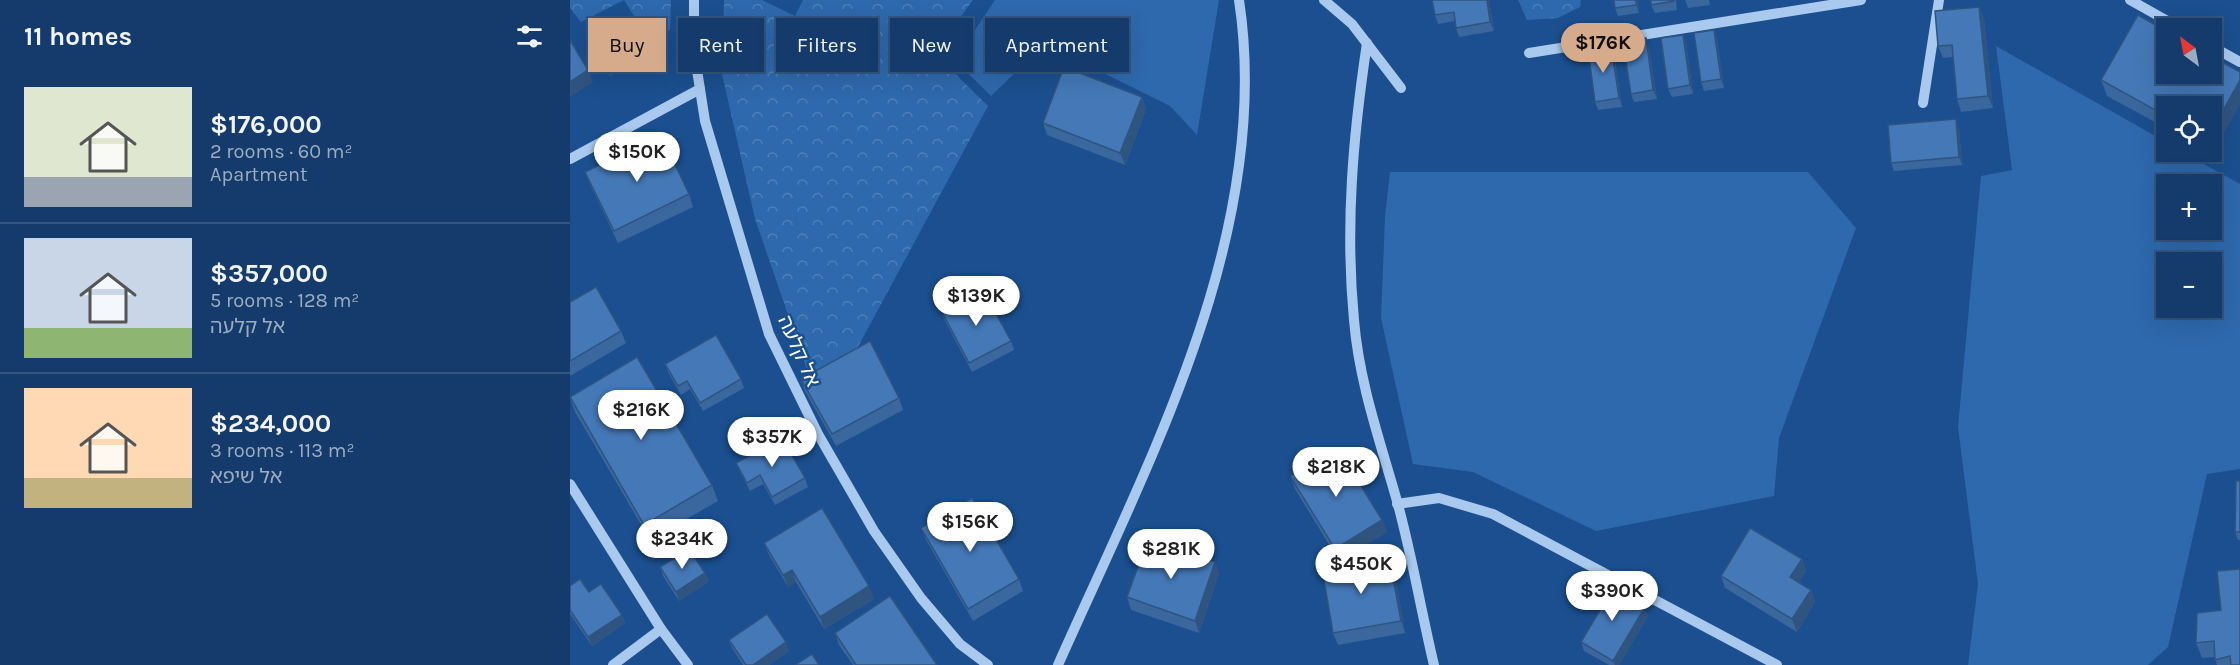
<!DOCTYPE html>
<meta charset="utf-8">
<style>
body{margin:0;font-family:Karla,"Noto Sans Hebrew",sans-serif;background:#214673;color:#f1f3f6;height:100vh;display:flex;flex-direction:column;font-size:22px;white-space:nowrap}
*{box-sizing:border-box;margin:0}
p{font-size:20px;color:#9dadc1}
.icon{flex:none;width:33px;height:33px;fill:none;stroke:currentColor;stroke-width:2;stroke-linecap:round;stroke-linejoin:round}
.map{position:relative;flex:1;overflow:hidden}
.sheet{display:flex;flex-direction:column;background:#143b6b;width:570px}
.sheet>*{flex:none}
.top-card{position:absolute;left:18px;top:18px;width:570px;height:54px;display:flex;gap:12px}
.needle{width:39px;rotate:328deg}
.buttons{position:absolute;left:1586px;top:18px;display:grid;gap:12px}
.buttons a{display:grid;place-items:center;width:66px;height:66px;border-radius:0px;background:#143b6b;box-shadow:0 6px 24px #0002,0 0 0 2px #33557e;font-size:30px}
.price{position:absolute;translate:-50% -51px;padding:0 14px;border-radius:21px;background:#fff;color:#222;font-size:20px;line-height:39px;filter:drop-shadow(0 2px 3px #0008)}
.price::after{content:'';position:absolute;left:50%;top:36px;width:18px;height:14px;margin-left:-9px;background:inherit;clip-path:polygon(0 0,100% 0,50% 100%)}
.price.active{background:#d6ab8b;color:#111}
ul{padding:0;list-style:none}
li{display:flex;align-items:center;gap:18px;height:150px;padding:0 24px}
li+li{border-top:2px solid #33557e}
li span{display:grid;place-items:center;flex:none;width:168px;height:120px;border-radius:0px;color:#555}
li>.icon{margin-inline-start:auto}
span .icon{width:72px;height:72px;fill:#fffc;stroke-width:1}
li b{font-size:26px}
h2{display:flex;justify-content:space-between;align-items:center;height:72px;padding:0 24px;font-size:26px}
.tag{padding:0 21px;border-radius:0px;background:#143b6b;box-shadow:0 6px 24px #0002,0 0 0 2px #33557e;font-size:21px;line-height:54px}
.tag.active{background:#d6ab8b;color:#111}
main{display:flex;flex:1;min-height:0}
.map>svg:first-child{display:block}
</style>
<main>
<section class="sheet">
<h2>11 homes<svg class="icon" aria-label="filters" viewBox="0 0 24 24"><path d="M4 7h16M4 17h16"/><circle cx="9" cy="7" r="2"/><circle cx="15" cy="17" r="2"/></svg></h2>
<ul>
<li><span style="background:linear-gradient(#dfe7d0 75%,#9aa5b1 0)"><svg class="icon" aria-label="home" viewBox="0 0 24 24"><path d="M3 11l9-7 9 7M6 9v11h12V9"/></svg></span><div><b>$176,000</b><p>2 rooms · 60 m²</p><p>Apartment</p></div></li>
<li><span style="background:linear-gradient(#c9d6e8 75%,#8fb573 0)"><svg class="icon" aria-label="home" viewBox="0 0 24 24"><path d="M3 11l9-7 9 7M6 9v11h12V9"/></svg></span><div><b>$357,000</b><p>5 rooms · 128 m²</p><p>אל קלעה</p></div></li>
<li><span style="background:linear-gradient(#ffd9b3 75%,#c2b280 0)"><svg class="icon" aria-label="home" viewBox="0 0 24 24"><path d="M3 11l9-7 9 7M6 9v11h12V9"/></svg></span><div><b>$234,000</b><p>3 rooms · 113 m²</p><p>אל שיפא</p></div></li>
</ul>
</section>
<div class="map">
<svg width="1670" height="665" viewBox="0 0 1670 665">
<defs>
<pattern id="forest-crowns" width="20" height="18" patternUnits="userSpaceOnUse" patternTransform="scale(1.5)"><rect width="20" height="18" fill="#2e69ad"/><path d="M2 6a3 3 0 1 1 6 0M12 15a3 3 0 1 1 6 0" fill="none" stroke="#4d80b9"/></pattern>
</defs>
<rect width="100%" height="100%" fill="#1b4f8f"/>
<!-- green -->
<g fill="#2e69ad" fill-rule="evenodd">
<polygon points="425,0 649,0 627,135 600,106 475,44 421,96 385,60"/>
<path d="M1426,46l170,96v10h16l58,32v285l-33,5 -39,173 -20,18h-180l10,-81 -20,-157 23,-251 31,-6zM1596,184h45v46h-45zM1596,262h45v46h-45z"/>
<polygon points="820,172 1238,172 1286,228 1209,438 1204,496 1026,531 903,472 843,464 811,318 815,216"/>
</g>
<!-- forest -->
<g fill="url(#forest-crowns)">
<polygon points="0,0 101,0 100,30 77,37 54,0 11,22 0,8"/>
<polygon points="154,0 192,0 225,16 233,0 403,0 364,53 418,106 277,367 242,384 185,219 152,74"/>
<polygon points="948,0 1011,0 1010,7 988,18 957,20"/>
</g>
<g fill="none" stroke-linecap="round" stroke-linejoin="round">
<!-- minor -->
<g stroke="#a9c9ee" stroke-width="10">
<polyline points="124,0 124,51 135,121 199,334 248,434 304,531 351,598 390,644 418,665"/>
<polyline points="754,0 782,24 831,88"/>
<polyline points="1560,0 1610,28"/>
<path d="M797,43c-14,93 -22,183 -13,277 5,62 26,121 43,181 15,54 24,110 37,164"/>
<polyline points="1641,46 1670,62"/>
<polyline points="959,53 1291,0"/>
<polyline points="1353,103 1369,0"/>
<polyline points="0,159 130,89"/>
<polyline points="0,484 91,629 118,665"/>
<polyline points="827,504 869,498 923,514 1207,665"/>
<polyline points="43,665 91,629"/>
<path d="M488,665c91,-205 216,-435 181,-665"/>
</g>
</g>
<!-- wall -->
<g fill="#3a679d">
<polygon points="919,0 924,31 889,37 886,28 885,21 868,24 865,15"/>
<polygon points="1068,0 1069,13 1048,16 1045,8"/>
<polygon points="1106,0 1107,10 1085,13 1081,5"/>
<polygon points="1115,0 1139,0 1140,5 1118,8"/>
<polygon points="1409,7 1414,19 1423,108 1391,112 1387,99 1383,57 1373,58 1368,46"/>
<polygon points="1113,35 1116,43 1123,94 1102,97 1098,89"/>
<polygon points="1147,39 1154,88 1134,91 1131,82"/>
<polygon points="21,42 67,48 70,57 40,76 24,51"/>
<polygon points="1041,46 1044,54 1052,107 1028,110 1025,102"/>
<polygon points="1079,47 1087,99 1064,102 1061,94"/>
<polygon points="1641,74 1642,154 1637,152 1641,152 1641,106 1596,106 1596,128 1537,96 1531,80"/>
<polygon points="572,97 576,109 555,165 477,135 473,123"/>
<polygon points="1389,128 1392,165 1324,171 1321,163"/>
<polygon points="15,172 119,194 123,207 48,243 20,184"/>
<polygon points="0,302 51,331 56,343 0,376"/>
<polygon points="372,312 441,341 444,350 402,372 375,321"/>
<polygon points="95,364 171,379 174,388 133,411 120,389 111,395 98,372"/>
<polygon points="231,379 329,398 333,410 266,446 235,391"/>
<polygon points="0,398 142,485 148,501 80,540 5,412"/>
<polygon points="166,463 235,478 238,487 205,505 193,484 180,491 170,472"/>
<polygon points="720,476 812,520 817,532 769,561 725,489"/>
<polygon points="1670,481 1670,540 1668,540 1665,532"/>
<polygon points="351,528 449,579 453,591 403,621 356,540"/>
<polygon points="194,543 304,599 254,629 226,582 218,587 199,555"/>
<polygon points="1232,559 1236,571 1229,583 1241,590 1245,602 1227,632 1155,588 1151,576"/>
<polygon points="645,562 649,574 629,633 561,610 557,597"/>
<polygon points="90,567 135,573 138,582 109,601 93,576"/>
<polygon points="824,568 835,633 768,645 763,633"/>
<polygon points="0,586 19,592 52,615 55,623 22,646 0,614"/>
<polygon points="1025,596 1078,616 1049,665 1039,665 1014,651 1011,642 1032,607 1028,604"/>
<polygon points="1627,613 1670,665 1647,665 1645,657 1632,658 1626,643"/>
<polygon points="265,633 367,665 283,665 269,645"/>
<polygon points="159,640 219,651 199,665 173,665 162,648"/>
</g>
<!-- shaded-wall -->
<g fill="#305480">
<polygon points="917,0 919,0 924,31 920,22"/>
<polygon points="1066,0 1068,0 1069,13 1066,5"/>
<polygon points="1409,7 1414,19 1423,108 1418,96"/>
<polygon points="1144,30 1147,39 1154,88 1151,79"/>
<polygon points="1113,35 1116,43 1123,94 1120,85"/>
<polygon points="1076,38 1079,47 1087,99 1083,90"/>
<polygon points="1041,46 1044,54 1052,107 1049,98"/>
<polygon points="67,48 70,57 40,76 37,67"/>
<polygon points="18,70 23,82 0,97 0,82"/>
<polygon points="1670,80 1670,105 1642,154 1641,150 1641,132"/>
<polygon points="572,97 576,109 555,165 550,153"/>
<polygon points="1386,119 1389,128 1392,165 1389,157"/>
<polygon points="812,520 817,532 769,561 765,549"/>
<polygon points="819,556 824,568 835,633 831,621"/>
<polygon points="1232,559 1236,571 1225,590 1220,577"/>
<polygon points="645,562 649,574 629,633 625,621"/>
<polygon points="222,570 226,582 218,587 213,575"/>
<polygon points="135,573 138,582 109,601 106,592"/>
<polygon points="299,586 304,599 254,629 250,617"/>
<polygon points="1241,590 1245,602 1227,632 1222,619"/>
<polygon points="1075,607 1078,616 1049,665 1045,665 1043,661"/>
<polygon points="52,615 55,623 22,646 18,637"/>
<polygon points="216,642 219,651 199,665 183,665"/>
</g>
<!-- building -->
<g fill="#4478b7" stroke="#305480" stroke-width="1.5">
<polygon points="862,0 917,0 920,22 886,28 884,12 865,15"/>
<polygon points="1044,0 1066,0 1066,5 1045,8"/>
<polygon points="1081,0 1104,0 1104,1 1081,5"/>
<polygon points="1409,7 1418,96 1387,99 1382,45 1368,46 1365,11"/>
<polygon points="1568,15 1596,31 1596,74 1641,74 1641,56 1670,72 1670,80 1641,132 1641,106 1596,106 1596,116 1531,80"/>
<polygon points="51,23 67,48 37,67 21,42"/>
<polygon points="1144,30 1151,79 1131,82 1124,33"/>
<polygon points="1113,35 1120,85 1098,89 1091,38"/>
<polygon points="1076,38 1083,90 1061,94 1053,42"/>
<polygon points="0,40 18,70 0,82"/>
<polygon points="1041,46 1049,98 1025,102 1018,49"/>
<polygon points="494,67 572,97 550,153 473,123"/>
<polygon points="1386,119 1389,157 1321,163 1318,125"/>
<polygon points="91,135 119,194 44,231 15,172"/>
<polygon points="26,287 51,331 0,361 0,302"/>
<polygon points="413,290 441,341 399,363 372,312"/>
<polygon points="146,335 171,379 130,403 117,381 108,386 95,364"/>
<polygon points="300,341 329,398 262,434 231,379"/>
<polygon points="67,357 142,485 74,525 0,397"/>
<polygon points="212,438 235,478 202,497 190,475 177,483 166,463"/>
<polygon points="767,447 812,520 765,549 720,476"/>
<polygon points="1666,481 1670,481 1670,532 1665,532"/>
<polygon points="402,498 449,579 398,609 351,528"/>
<polygon points="252,508 299,586 250,617 222,570 213,575 194,543"/>
<polygon points="1180,528 1232,559 1220,577 1241,590 1222,619 1151,576"/>
<polygon points="578,539 645,562 625,621 557,597"/>
<polygon points="119,549 135,573 106,592 90,567"/>
<polygon points="819,556 831,621 763,633 752,568"/>
<polygon points="1670,569 1670,665 1661,665 1660,656 1645,660 1644,641 1626,643 1627,613 1651,610 1647,571"/>
<polygon points="10,579 19,592 31,584 52,615 18,637 0,610 0,586"/>
<polygon points="1033,582 1075,607 1043,661 1011,642 1035,602 1025,596"/>
<polygon points="320,596 367,665 286,665 265,633"/>
<polygon points="197,614 216,642 183,665 176,665 159,640"/>
<polygon points="242,654 249,665 225,665"/>
</g>
<g text-anchor="middle" dominant-baseline="central" stroke-width="5" stroke-linejoin="round" paint-order="stroke">
<!-- street labels -->
<g font-size="20" fill="#fff" stroke="#1b4f8f">
<text transform="translate(229 351) rotate(66)">אל קלעה</text>
</g>
</g>
</svg>
<div class="buttons">
<a><svg class="needle" viewBox="-14 -14 28 28"><path d="M0-13l5 13h-10z" fill="#e53935"/><path d="M0 13l5-13h-10z" fill="#9dadc1"/></svg></a>
<a><svg class="icon" aria-label="locate" viewBox="0 0 24 24"><circle cx="12" cy="12" r="6"/><path d="M12 2v4M12 18v4M2 12h4M18 12h4"/></svg></a>
<a>+</a>
<a>−</a>
</div>
<b class="price active" style="left:1033px;top:74px">$176K</b>
<b class="price" style="left:67px;top:183px">$150K</b>
<b class="price" style="left:406px;top:327px">$139K</b>
<b class="price" style="left:71px;top:441px">$216K</b>
<b class="price" style="left:202px;top:468px">$357K</b>
<b class="price" style="left:766px;top:498px">$218K</b>
<b class="price" style="left:400px;top:553px">$156K</b>
<b class="price" style="left:112px;top:570px">$234K</b>
<b class="price" style="left:601px;top:580px">$281K</b>
<b class="price" style="left:791px;top:595px">$450K</b>
<b class="price" style="left:1042px;top:622px">$390K</b>
<div class="top-card">
<a class="tag active">Buy</a>
<a class="tag">Rent</a>
<a class="tag">Filters</a>
<a class="tag">New</a>
<a class="tag">Apartment</a>
</div>
</div>
</main>
